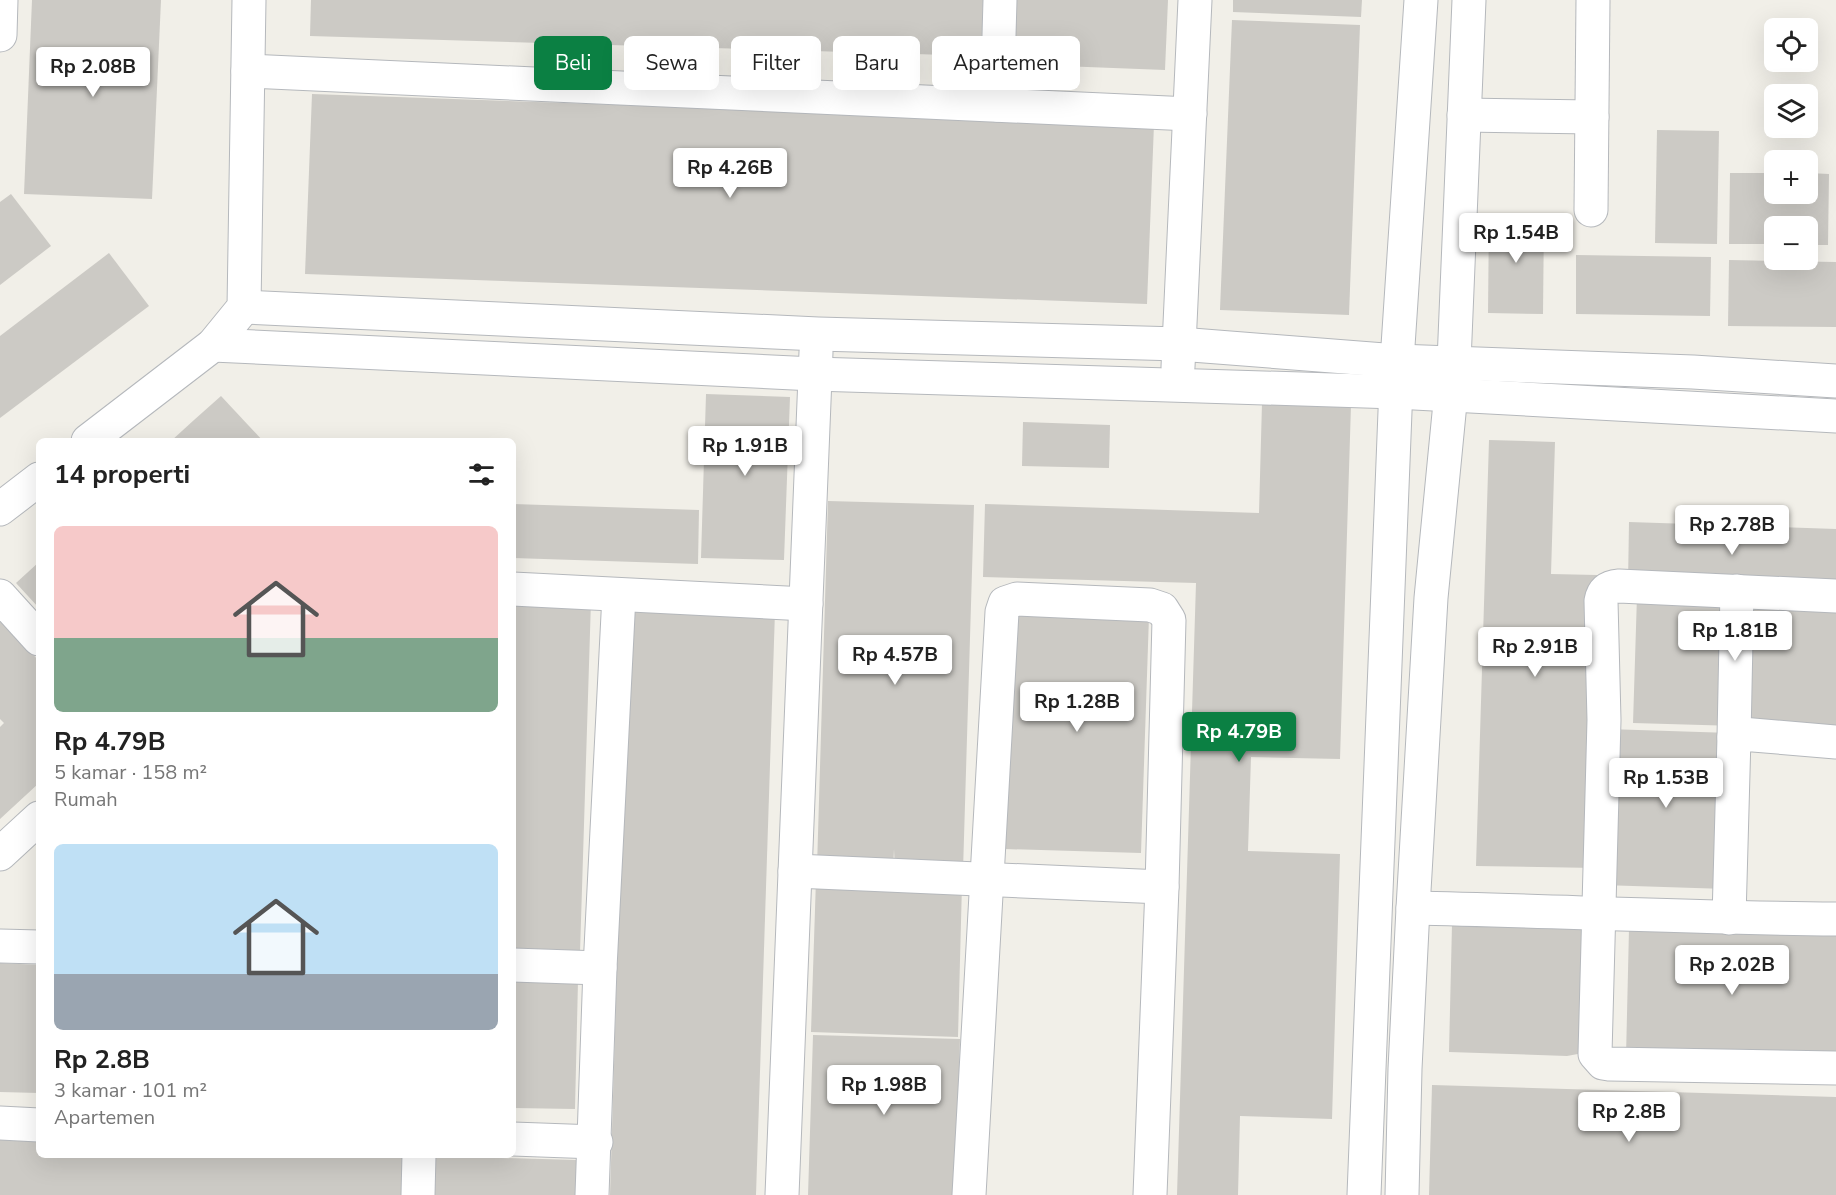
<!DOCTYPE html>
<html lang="id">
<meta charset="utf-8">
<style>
body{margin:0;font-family:"Nunito Sans",sans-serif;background:#f2f2f2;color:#222;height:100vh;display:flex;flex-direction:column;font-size:22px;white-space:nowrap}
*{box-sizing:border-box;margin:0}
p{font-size:20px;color:#767676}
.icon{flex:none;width:33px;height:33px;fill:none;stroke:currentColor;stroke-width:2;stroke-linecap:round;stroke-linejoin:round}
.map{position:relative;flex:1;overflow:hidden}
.panel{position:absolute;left:36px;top:438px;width:480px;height:720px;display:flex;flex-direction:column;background:#fff;border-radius:9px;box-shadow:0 6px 24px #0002}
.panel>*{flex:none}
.banner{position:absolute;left:534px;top:36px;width:570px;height:54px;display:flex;gap:12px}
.tools{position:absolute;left:1764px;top:18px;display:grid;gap:12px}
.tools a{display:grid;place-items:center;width:54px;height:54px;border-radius:9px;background:#fff;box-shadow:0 6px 24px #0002;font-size:30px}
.price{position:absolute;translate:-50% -51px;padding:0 14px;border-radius:6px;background:#fff;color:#222;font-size:20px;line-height:39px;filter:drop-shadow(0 2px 3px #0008)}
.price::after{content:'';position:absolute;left:50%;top:36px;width:18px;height:14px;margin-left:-9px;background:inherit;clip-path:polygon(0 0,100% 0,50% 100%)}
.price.on{background:#0b8043;color:#fff}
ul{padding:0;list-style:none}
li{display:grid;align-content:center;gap:12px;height:318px;padding:0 18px}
li span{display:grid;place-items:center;height:186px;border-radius:9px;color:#555}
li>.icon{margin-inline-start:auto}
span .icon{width:108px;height:108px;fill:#fffc;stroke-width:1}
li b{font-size:26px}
h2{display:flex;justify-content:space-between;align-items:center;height:72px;padding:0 18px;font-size:26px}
.pill{padding:0 21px;border-radius:9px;background:#fff;box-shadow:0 6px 24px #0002;font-size:21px;line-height:54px}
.pill.on{background:#0b8043;color:#fff}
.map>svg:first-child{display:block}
</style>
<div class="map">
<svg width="1836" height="1195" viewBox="0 0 1836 1195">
<rect width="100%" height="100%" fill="#f1efe8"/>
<!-- building -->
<g fill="#cccac5">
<polygon points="32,0 161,0 152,199 24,194"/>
<polygon points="311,0 983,0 981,56 310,36"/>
<polygon points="1012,0 1168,0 1165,70 1010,64"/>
<polygon points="1233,0 1362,0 1361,17 1233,12"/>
<polygon points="1232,20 1360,25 1349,315 1220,310"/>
<polygon points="312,94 1154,124 1147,304 305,274"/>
<polygon points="1657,130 1719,131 1717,244 1655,243"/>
<polygon points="1730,173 1774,173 1774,194 1808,194 1808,173 1829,174 1828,245 1808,245 1808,226 1774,226 1774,244 1729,244"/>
<polygon points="11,194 51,246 0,285 0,202"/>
<polygon points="1489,214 1544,215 1543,314 1488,313"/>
<polygon points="109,253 149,306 0,418 0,336"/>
<polygon points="1576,255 1711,257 1710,316 1576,314"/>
<polygon points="1729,260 1836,262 1836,327 1728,326"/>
<polygon points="706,394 790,397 784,560 701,558"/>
<polygon points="221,396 263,441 171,441 194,420"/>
<polygon points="1262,403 1351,405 1340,759 1251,757 1248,851 1340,854 1332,1119 1240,1116 1238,1195 1177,1195 1196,583 983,577 985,504 1259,513"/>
<polygon points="1023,422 1110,425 1109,468 1022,466"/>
<polygon points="1489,440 1555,442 1551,574 1597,575 1596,868 1476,866"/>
<polygon points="828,501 974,505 963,871 895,870 894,849 893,870 817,867"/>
<polygon points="513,504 699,510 698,564 513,558"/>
<polygon points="1629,522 1836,529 1836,590 1628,584"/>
<polygon points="39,562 39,608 16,583"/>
<polygon points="1637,595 1836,601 1836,729 1633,723"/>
<polygon points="513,598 591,601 580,952 513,951"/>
<polygon points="628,607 775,611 756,1195 610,1195"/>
<polygon points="1013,613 1149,616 1141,853 1005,849"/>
<polygon points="0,619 39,661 39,783 0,819 0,727 4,723 0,719"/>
<polygon points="1607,729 1731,733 1726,889 1602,885"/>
<polygon points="816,879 962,884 958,1037 811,1032"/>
<polygon points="1452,924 1585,929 1583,1053 1567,1056 1449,1052"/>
<polygon points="1629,929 1836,935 1836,1064 1626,1057"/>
<polygon points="0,963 39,965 39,1093 0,1092"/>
<polygon points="513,979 578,981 575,1109 513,1108"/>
<polygon points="813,1035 960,1039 955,1195 808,1195"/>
<polygon points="1432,1085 1836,1097 1836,1195 1429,1195"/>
<polygon points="0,1137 39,1138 39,1155 411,1155 410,1195 0,1195"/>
<polygon points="430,1156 577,1160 576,1195 429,1195"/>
</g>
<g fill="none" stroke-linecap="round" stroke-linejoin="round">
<!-- street casing -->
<g stroke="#b5b8bc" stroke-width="35">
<g id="street">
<polyline points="0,35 1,0"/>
<polyline points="248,71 1190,114"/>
<polyline points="997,105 1000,0"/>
<polyline points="1464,115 1592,117"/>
<polyline points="1591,210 1593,0"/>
<polyline points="244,307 818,334 1179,344 1397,361 1693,372 1836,381"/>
<polyline points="213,345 814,374 1396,392 1836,416"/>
<polyline points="1178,367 1195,0"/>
<polyline points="88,441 213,345 244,307 249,0"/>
<polyline points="0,509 39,479"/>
<polyline points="513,589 806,604"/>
<polyline points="0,596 39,639"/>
<path d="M1836,596l-217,-10c-11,1 -16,4 -18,15l3,119 -9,334 8,9 6,1 227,4"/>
<polyline points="1734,737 1737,591"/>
<polyline points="0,854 39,818"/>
<polyline points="795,871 1162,887"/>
<path d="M1413,908c141,3 282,10 423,11"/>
<polyline points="1729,918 1734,737 1741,734 1836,742"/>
<polyline points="0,946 39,947"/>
<polyline points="513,965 600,968"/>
<polyline points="0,1123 39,1125"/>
<polyline points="513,1139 596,1142"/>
<polyline points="418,1195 419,1155"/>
<polyline points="592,1195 600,968 619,595"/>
<polyline points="782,1195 816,352"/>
<polyline points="969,1195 1002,612 1005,603 1017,599 1150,605 1162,609 1169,620 1162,887 1150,1195"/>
<polyline points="1364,1195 1397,361 1421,0"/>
<polyline points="1402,1195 1405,1069 1413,908 1431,598 1454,362 1469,0"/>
</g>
</g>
<!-- street -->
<use href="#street" stroke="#fff" stroke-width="33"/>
</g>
</svg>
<div class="tools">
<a><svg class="icon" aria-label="locate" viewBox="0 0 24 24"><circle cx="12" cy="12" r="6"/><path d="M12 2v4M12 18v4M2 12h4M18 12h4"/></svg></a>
<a><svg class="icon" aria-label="layers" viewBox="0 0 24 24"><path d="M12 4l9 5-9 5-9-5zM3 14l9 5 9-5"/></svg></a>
<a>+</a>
<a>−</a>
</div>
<b class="price" style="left:93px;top:98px">Rp 2.08B</b>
<b class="price" style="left:730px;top:199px">Rp 4.26B</b>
<b class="price" style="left:1516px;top:264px">Rp 1.54B</b>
<b class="price" style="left:745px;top:477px">Rp 1.91B</b>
<b class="price" style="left:1732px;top:556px">Rp 2.78B</b>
<b class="price" style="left:1735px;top:662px">Rp 1.81B</b>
<b class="price" style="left:1535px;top:678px">Rp 2.91B</b>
<b class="price" style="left:895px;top:686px">Rp 4.57B</b>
<b class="price" style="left:1077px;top:733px">Rp 1.28B</b>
<b class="price on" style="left:1239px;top:763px">Rp 4.79B</b>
<b class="price" style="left:1666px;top:809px">Rp 1.53B</b>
<b class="price" style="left:1732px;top:996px">Rp 2.02B</b>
<b class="price" style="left:884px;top:1116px">Rp 1.98B</b>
<b class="price" style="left:1629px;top:1143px">Rp 2.8B</b>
<div class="banner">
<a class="pill on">Beli</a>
<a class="pill">Sewa</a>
<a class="pill">Filter</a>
<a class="pill">Baru</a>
<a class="pill">Apartemen</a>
</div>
<section class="panel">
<h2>14 properti<svg class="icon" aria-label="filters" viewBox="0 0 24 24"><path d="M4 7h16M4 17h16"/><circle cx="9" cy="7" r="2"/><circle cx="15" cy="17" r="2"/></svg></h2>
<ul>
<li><span style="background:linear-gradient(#f6c9c9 60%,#7fa58c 0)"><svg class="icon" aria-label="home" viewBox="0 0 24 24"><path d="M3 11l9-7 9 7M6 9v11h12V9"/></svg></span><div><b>Rp 4.79B</b><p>5 kamar · 158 m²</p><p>Rumah</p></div></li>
<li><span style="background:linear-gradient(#bfe0f5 70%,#9aa5b1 0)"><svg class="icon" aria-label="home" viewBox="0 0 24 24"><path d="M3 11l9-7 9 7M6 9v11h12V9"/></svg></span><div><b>Rp 2.8B</b><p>3 kamar · 101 m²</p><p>Apartemen</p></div></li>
</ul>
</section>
</div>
